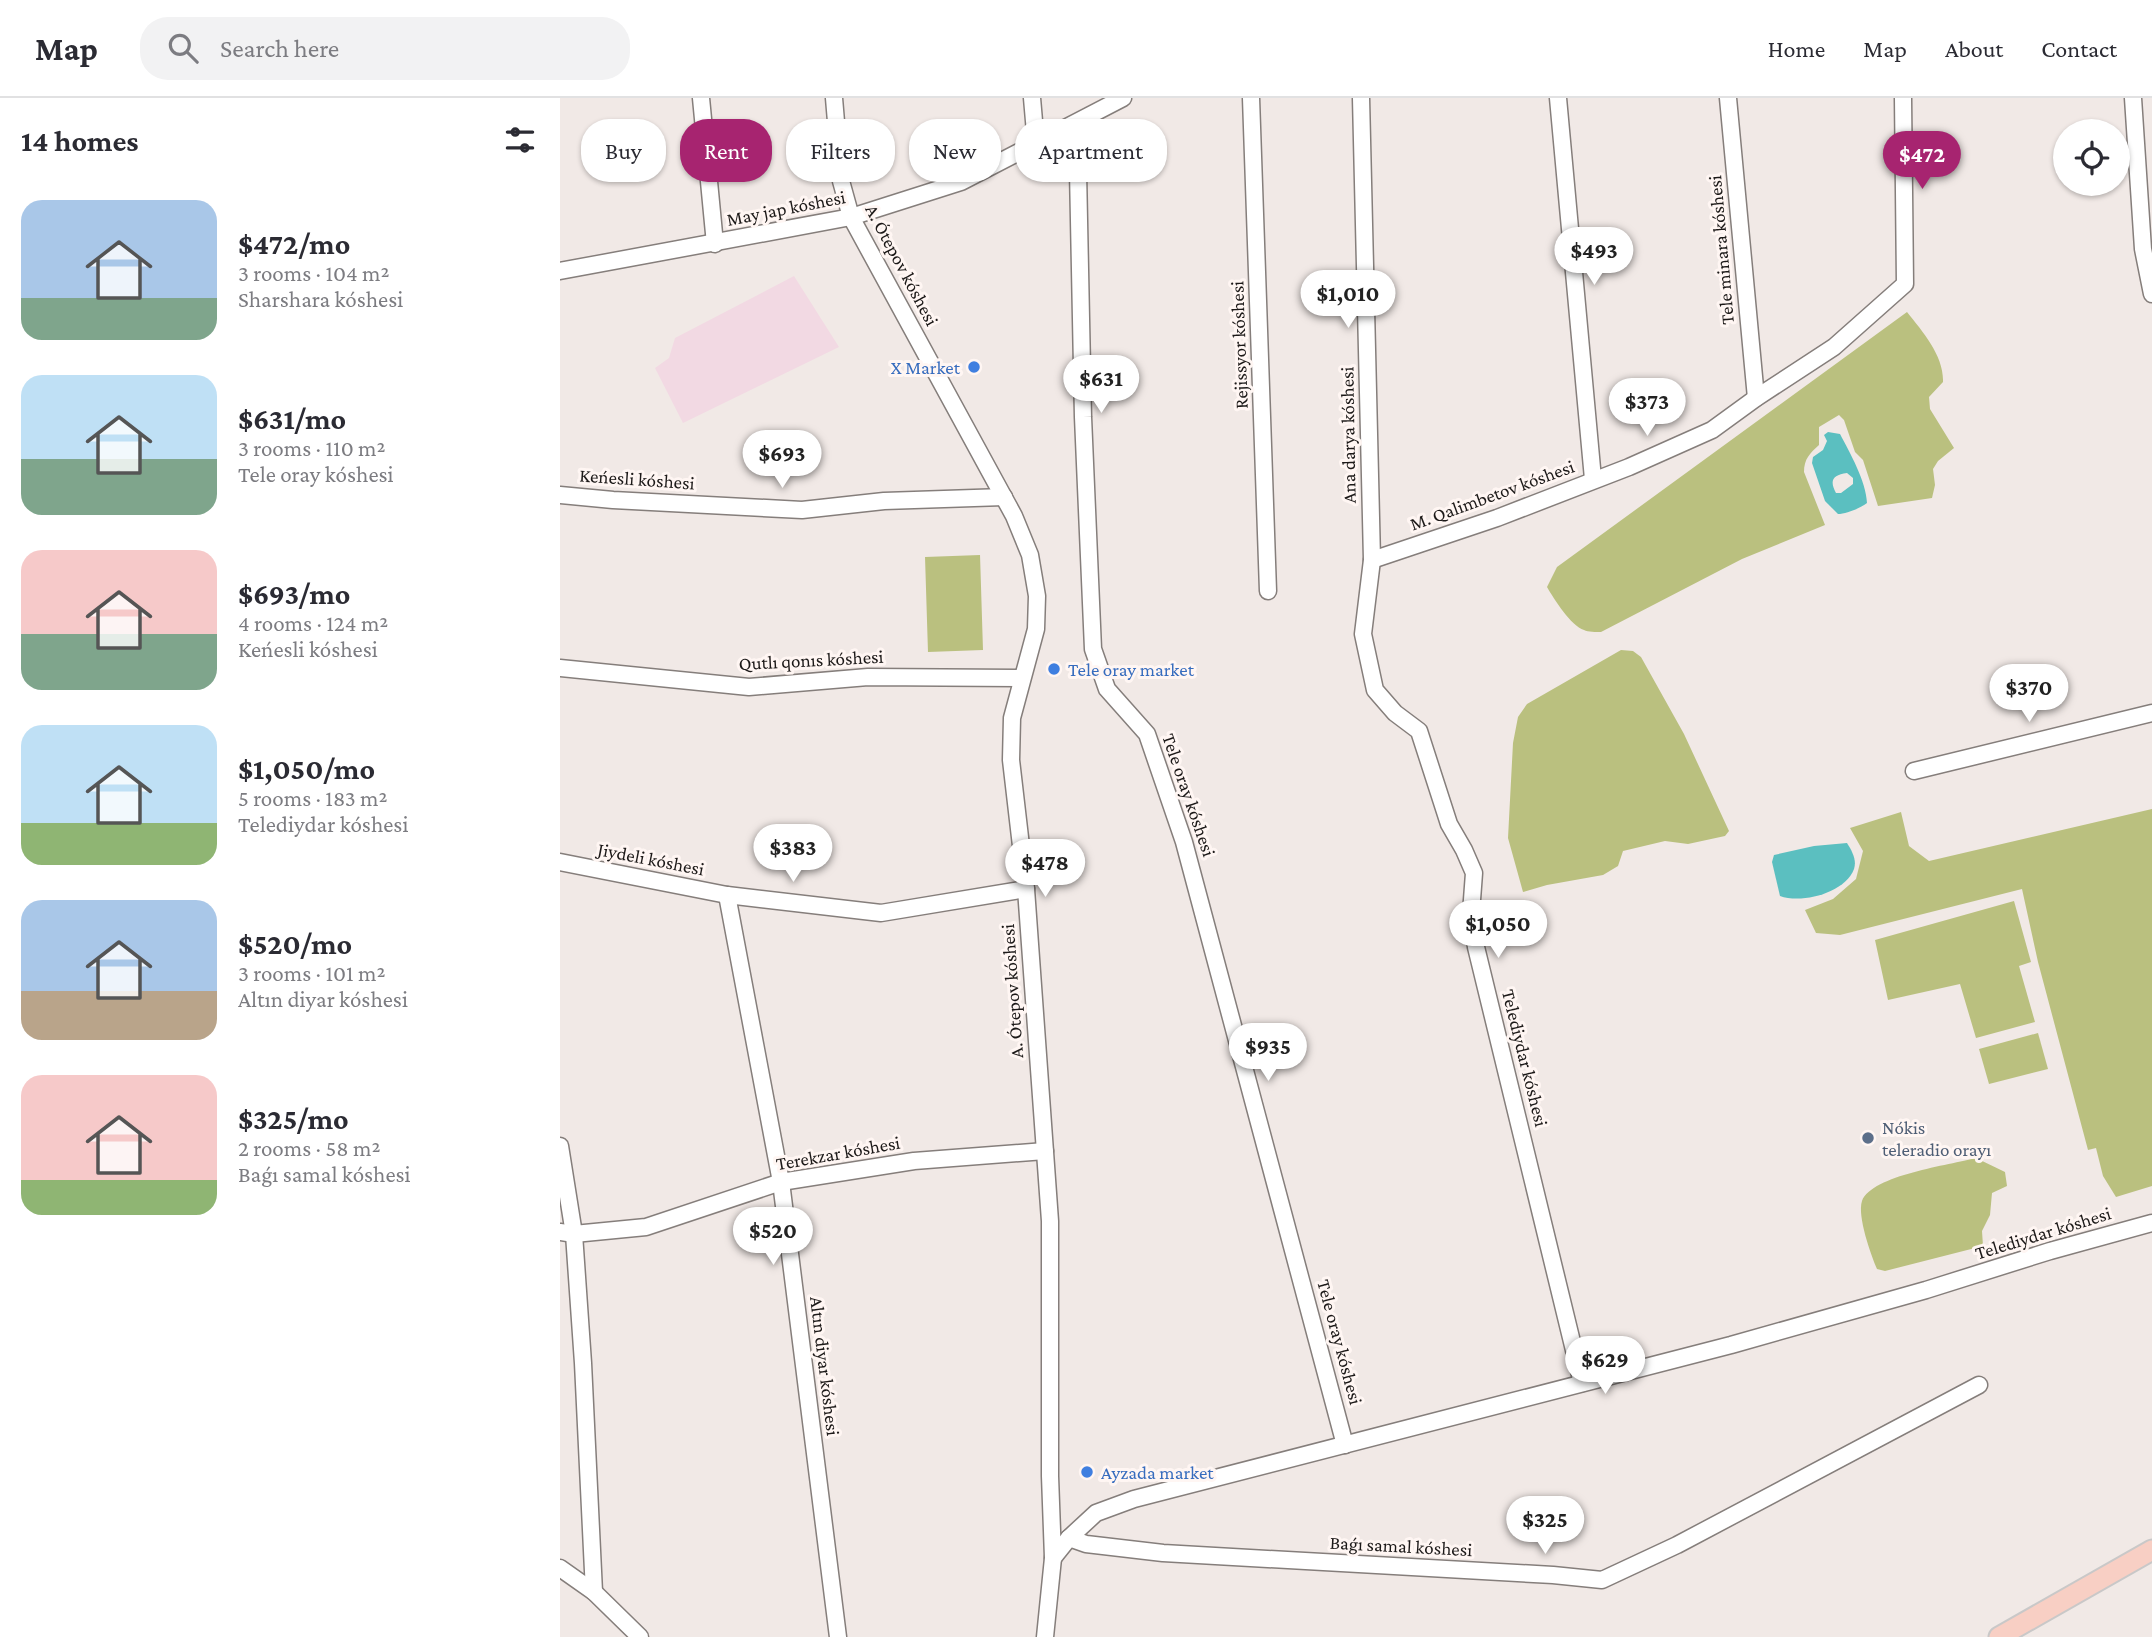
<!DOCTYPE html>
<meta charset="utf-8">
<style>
body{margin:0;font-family:"Crimson Pro",serif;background:#f2f2f3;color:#2b2b33;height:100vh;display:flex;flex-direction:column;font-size:26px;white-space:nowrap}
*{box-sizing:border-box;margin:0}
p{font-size:23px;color:#7c7c81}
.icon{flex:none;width:38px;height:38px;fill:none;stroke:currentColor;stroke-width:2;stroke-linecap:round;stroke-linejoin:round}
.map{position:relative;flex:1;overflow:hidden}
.drawer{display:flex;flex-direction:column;background:#fff;width:560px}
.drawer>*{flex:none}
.top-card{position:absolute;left:21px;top:21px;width:665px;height:63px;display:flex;gap:14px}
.tools{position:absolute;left:1493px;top:21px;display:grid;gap:14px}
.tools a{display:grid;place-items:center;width:77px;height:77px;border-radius:50%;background:#fff;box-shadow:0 2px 5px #0004;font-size:35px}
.price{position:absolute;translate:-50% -60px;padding:0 16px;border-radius:24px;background:#fff;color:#222;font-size:23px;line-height:46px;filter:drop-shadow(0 2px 4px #0008)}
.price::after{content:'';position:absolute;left:50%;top:42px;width:21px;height:16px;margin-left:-10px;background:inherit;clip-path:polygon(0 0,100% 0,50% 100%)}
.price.on{background:#a72470;color:#fff}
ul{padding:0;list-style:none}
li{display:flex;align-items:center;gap:21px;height:175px;padding:0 21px}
li span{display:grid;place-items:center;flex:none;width:196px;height:140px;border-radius:21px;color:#555}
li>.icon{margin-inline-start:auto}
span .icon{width:84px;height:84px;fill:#fffc;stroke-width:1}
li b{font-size:30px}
h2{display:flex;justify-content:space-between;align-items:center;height:84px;padding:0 21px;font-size:30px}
.chip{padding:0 24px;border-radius:28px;background:#fff;box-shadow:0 2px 5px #0004;font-size:24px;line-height:63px}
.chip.on{background:#a72470;color:#fff}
header{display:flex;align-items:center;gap:42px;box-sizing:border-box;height:98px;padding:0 35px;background:#fff;border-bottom:2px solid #e1e1e2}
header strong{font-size:33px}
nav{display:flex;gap:38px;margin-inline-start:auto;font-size:24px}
.search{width:490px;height:63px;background:#f2f2f3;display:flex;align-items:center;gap:18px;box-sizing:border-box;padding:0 24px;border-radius:28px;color:#7c7c81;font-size:26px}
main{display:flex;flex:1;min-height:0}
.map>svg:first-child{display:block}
</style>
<header>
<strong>Map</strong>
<div class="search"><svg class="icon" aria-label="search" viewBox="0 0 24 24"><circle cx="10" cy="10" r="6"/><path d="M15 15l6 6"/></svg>Search here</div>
<nav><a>Home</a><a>Map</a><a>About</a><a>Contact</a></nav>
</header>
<main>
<section class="drawer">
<h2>14 homes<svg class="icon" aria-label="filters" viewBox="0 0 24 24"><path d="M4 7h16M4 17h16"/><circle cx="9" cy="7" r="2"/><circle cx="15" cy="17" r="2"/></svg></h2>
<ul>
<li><span style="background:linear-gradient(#a9c7e8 70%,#7fa58c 0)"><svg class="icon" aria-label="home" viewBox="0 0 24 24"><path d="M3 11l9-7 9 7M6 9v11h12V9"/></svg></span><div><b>$472/mo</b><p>3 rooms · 104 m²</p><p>Sharshara kóshesi</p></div></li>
<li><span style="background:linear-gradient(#bfe0f5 60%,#7fa58c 0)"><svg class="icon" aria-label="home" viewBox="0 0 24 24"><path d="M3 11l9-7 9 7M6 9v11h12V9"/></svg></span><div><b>$631/mo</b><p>3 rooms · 110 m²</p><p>Tele oray kóshesi</p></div></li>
<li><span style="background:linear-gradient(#f6c9c9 60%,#7fa58c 0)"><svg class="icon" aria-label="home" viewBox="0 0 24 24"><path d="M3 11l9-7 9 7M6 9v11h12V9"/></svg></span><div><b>$693/mo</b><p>4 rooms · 124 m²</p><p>Keńesli kóshesi</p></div></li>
<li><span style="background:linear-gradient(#bfe0f5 70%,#8fb573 0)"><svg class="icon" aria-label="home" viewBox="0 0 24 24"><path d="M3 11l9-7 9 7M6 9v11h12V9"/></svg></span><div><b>$1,050/mo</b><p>5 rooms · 183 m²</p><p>Telediydar kóshesi</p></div></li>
<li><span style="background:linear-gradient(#a9c7e8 65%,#b9a48a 0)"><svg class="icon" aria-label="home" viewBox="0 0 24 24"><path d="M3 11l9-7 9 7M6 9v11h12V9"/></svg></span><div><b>$520/mo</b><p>3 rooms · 101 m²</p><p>Altın diyar kóshesi</p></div></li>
<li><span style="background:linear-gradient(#f6c9c9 75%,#8fb573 0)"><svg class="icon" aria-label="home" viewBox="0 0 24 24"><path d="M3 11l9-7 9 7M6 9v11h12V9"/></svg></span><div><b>$325/mo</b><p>2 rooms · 58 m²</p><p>Baǵı samal kóshesi</p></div></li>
</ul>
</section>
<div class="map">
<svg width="1592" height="1539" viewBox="0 0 1592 1539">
<rect width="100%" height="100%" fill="#f1e9e6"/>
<!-- industrial -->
<polygon fill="#f2d9e3" points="234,178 279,249 123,325 95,270 109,260 115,240"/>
<!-- green -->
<g fill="#bac07f">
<path d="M1347,214c16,20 37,44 36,70l-14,15 1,12 24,39 -16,13 -5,8 2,16 -3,13 -54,8 -15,-46 -8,-8 -11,-32 -5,-5 -20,12v18c-9,8 -15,14 -15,27l21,53 -83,34 -141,73c-5,0 -13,0 -17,-2 -13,-4 -30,-31 -37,-43l10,-20z"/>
<polygon points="420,457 423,552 368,554 365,459"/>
<polygon points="1061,552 1073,553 1081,559 1124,636 1169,733 1165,738 1128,746 1105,743 1063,753 1058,768 1043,777 987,787 963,794 948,740 953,645 958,619 967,606"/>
<polygon points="1592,711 1592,1088 1556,1099 1543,1078 1536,1050 1528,1052 1478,864 1462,791 1280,837 1256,835 1245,812 1273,801 1296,781 1303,753 1290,730 1341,714 1349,748 1369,763"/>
<polygon points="1454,803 1471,864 1459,868 1475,924 1416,940 1400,886 1328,902 1315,842"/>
<polygon points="1478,935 1488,971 1429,986 1419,951"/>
<path d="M1416,1060l29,14 2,14 -15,7 -2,22 -8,16 1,15 -98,25 -8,-2c-6,-14 -20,-53 -15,-68 10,-26 88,-36 114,-43z"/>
</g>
<!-- water -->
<g fill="#5bbfc0" fill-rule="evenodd">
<path d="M1268,334l12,2c10,19 26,47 27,69 -6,5 -21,11 -29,11l-13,-13 -13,-38 1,-6 10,-7 4,-9 -3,-6zM1287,375l6,5v6l-12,9h-5c-7,-13 -3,-18 11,-20z"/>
<path d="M1287,745c5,8 10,17 7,26 -9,24 -52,35 -74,27l-8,-34 2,-7 40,-9z"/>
</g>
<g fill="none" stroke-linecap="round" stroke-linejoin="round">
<!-- minor casing -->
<g stroke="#857e7b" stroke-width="19">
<g id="minor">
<polyline points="141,0 155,146"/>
<polyline points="274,0 281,83 291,119 454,418 470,457 477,498 476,531 452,620 451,662 466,791 490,1123 490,1378 493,1460 485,1539"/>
<polyline points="472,0 476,46 500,50 518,73 523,319 533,551 547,591 587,636 624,744 785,1347"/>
<polyline points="691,0 708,493"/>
<polyline points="801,0 812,462 803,536 815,592 835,615 859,633 889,726 904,752 914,775 911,815 916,849 1022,1285"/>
<polyline points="998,0 1033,381"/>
<polyline points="1168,0 1196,300"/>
<polyline points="1573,0 1583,151 1592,196"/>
<polyline points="0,173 291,119 401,84 563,0"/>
<polyline points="0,397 53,402 242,412 324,403 444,399"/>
<polyline points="812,462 937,420 1069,369 1152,332 1196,300 1274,249 1345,186 1343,0"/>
<polyline points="0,570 189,589 308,579 462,580"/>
<polyline points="1354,673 1592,615"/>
<polyline points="0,764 167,797 321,815 466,791"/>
<polyline points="167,797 221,1084 278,1539"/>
<polyline points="0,1048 14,1136 23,1265 34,1494"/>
<polyline points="0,1134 14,1136 86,1129 221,1084 354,1063 485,1053"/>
<polyline points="509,1440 526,1446 603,1455 993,1477 1042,1482 1117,1447 1419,1287"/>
<polyline points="493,1460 509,1440 536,1415 574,1401 1171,1247 1366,1192 1490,1153 1592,1125"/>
<polyline points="0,1470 34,1494 80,1539"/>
</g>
</g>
<!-- major casing -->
<g stroke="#c9c8c8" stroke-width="23">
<polyline id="major" points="1439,1539 1592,1452"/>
</g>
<!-- minor -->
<use href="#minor" stroke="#fff" stroke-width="16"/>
<!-- major -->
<use href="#major" stroke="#f8cfc4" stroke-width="19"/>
</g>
<!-- markers -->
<g fill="#3f7fe0" stroke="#fff6f3" stroke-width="2.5">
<circle cx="414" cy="269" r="7"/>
<circle cx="494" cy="571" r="7"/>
<circle cx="527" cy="1374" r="7"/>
</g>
<circle fill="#5c6f8a" stroke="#fff6f3" stroke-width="2.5" cx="1308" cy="1040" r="7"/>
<g text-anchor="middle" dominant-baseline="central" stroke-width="6" stroke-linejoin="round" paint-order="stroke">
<!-- street labels -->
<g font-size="19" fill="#1c1918" stroke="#fff6f3">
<text transform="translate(226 110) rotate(-11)">May jap kóshesi</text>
<text transform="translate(1161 152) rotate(-95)">Tele minara kóshesi</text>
<text transform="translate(342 167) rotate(62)">A. Ótepov kóshesi</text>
<text transform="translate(679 247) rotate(-92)">Rejissyor kóshesi</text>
<text transform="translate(788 337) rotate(-91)">Ana darya kóshesi</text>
<text transform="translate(77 381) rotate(4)">Keńesli kóshesi</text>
<text transform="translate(932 397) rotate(-20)">M. Qalimbetov kóshesi</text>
<text transform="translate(251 562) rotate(-3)">Qutlı qonıs kóshesi</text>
<text transform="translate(629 697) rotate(71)">Tele oray kóshesi</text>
<text transform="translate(91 761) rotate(11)">Jiydeli kóshesi</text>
<text transform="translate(452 893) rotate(-94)">A. Ótepov kóshesi</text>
<text transform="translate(965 960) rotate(76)">Telediydar kóshesi</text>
<text transform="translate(278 1055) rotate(-10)">Terekzar kóshesi</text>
<text transform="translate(1483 1135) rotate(-17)">Telediydar kóshesi</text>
<text transform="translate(780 1244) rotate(75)">Tele oray kóshesi</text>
<text transform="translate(265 1268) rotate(83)">Altın diyar kóshesi</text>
<text transform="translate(841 1448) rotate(3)">Baǵı samal kóshesi</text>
</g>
<!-- shop labels -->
<g font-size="19" fill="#366cbe" stroke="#fff6f3" text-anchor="start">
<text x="400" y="269" text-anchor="end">X Market</text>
<text x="508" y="571">Tele oray market</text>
<text x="541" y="1374">Ayzada market</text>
</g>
<!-- service labels -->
<g font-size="19" fill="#4e5e75" stroke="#fff6f3" text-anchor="start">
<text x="1322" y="1029">Nókis<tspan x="1322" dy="22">teleradio orayı</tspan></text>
</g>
</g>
</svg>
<div class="tools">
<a><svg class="icon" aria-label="locate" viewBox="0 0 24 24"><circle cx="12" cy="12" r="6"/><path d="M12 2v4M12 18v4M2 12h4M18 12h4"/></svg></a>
</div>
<b class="price on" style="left:1362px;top:93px">$472</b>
<b class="price" style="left:1034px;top:189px">$493</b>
<b class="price" style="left:788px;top:232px">$1,010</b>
<b class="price" style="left:541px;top:317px">$631</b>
<b class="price" style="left:1087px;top:340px">$373</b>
<b class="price" style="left:222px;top:392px">$693</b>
<b class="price" style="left:1469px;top:626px">$370</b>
<b class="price" style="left:233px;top:786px">$383</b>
<b class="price" style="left:485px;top:801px">$478</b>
<b class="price" style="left:938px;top:862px">$1,050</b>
<b class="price" style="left:708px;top:985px">$935</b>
<b class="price" style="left:213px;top:1169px">$520</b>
<b class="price" style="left:1045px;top:1298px">$629</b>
<b class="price" style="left:985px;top:1458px">$325</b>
<div class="top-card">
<a class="chip">Buy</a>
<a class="chip on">Rent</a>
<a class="chip">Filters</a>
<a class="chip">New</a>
<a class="chip">Apartment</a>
</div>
</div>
</main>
